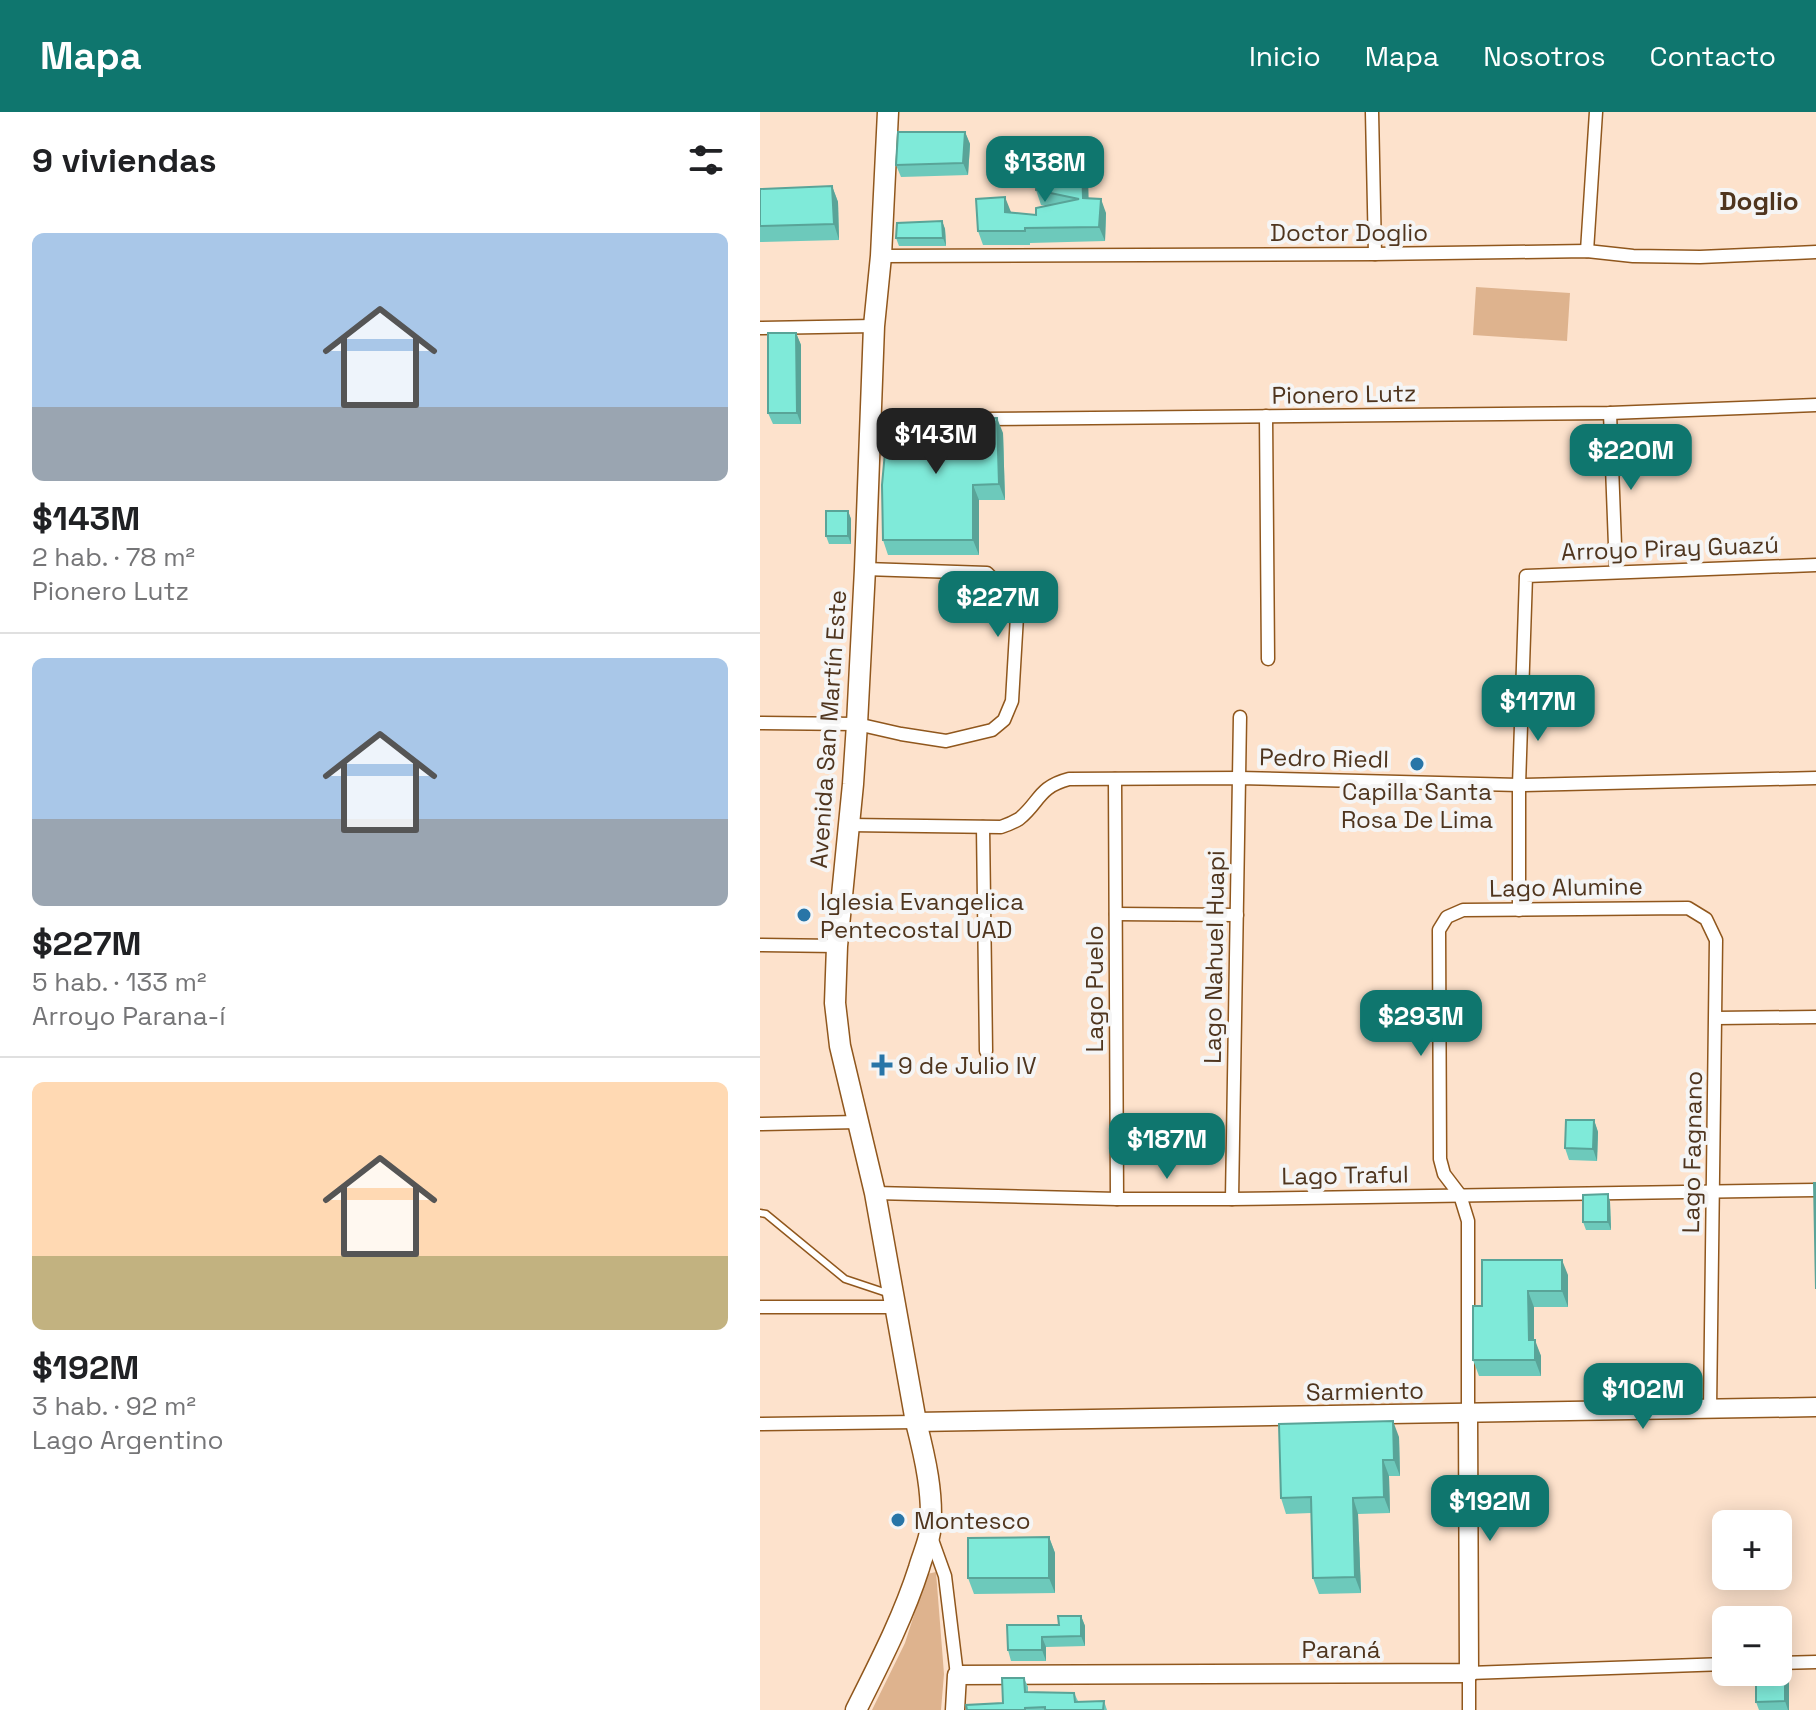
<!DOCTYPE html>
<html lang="es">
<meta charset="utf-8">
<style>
body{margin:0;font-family:"Space Grotesk",sans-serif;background:#f6f6f6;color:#202124;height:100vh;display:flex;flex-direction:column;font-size:30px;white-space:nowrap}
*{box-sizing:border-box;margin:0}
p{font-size:26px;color:#757577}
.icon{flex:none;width:44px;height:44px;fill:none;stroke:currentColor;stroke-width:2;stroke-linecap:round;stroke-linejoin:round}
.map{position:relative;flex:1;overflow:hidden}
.details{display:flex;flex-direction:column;background:#fff;width:760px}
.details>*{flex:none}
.fabs{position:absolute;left:952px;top:1398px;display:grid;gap:16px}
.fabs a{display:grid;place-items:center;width:80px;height:80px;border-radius:12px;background:#fff;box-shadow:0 4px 20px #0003;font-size:40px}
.price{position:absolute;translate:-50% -68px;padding:0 18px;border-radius:16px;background:#0f766e;color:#fff;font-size:26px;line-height:52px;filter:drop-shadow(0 2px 4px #0008)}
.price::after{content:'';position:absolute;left:50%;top:48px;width:24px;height:18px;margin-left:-12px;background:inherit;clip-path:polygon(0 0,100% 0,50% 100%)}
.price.current{background:#222;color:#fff}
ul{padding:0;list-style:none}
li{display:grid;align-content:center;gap:16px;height:424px;padding:0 32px}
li+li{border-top:2px solid #e0e0e0}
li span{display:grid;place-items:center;height:248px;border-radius:12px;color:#555}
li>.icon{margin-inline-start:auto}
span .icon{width:144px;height:144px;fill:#fffc;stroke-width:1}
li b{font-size:34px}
h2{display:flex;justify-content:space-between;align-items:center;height:96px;padding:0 32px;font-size:34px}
header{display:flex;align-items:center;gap:48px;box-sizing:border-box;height:112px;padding:0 40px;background:#0f766e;color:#fff}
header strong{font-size:38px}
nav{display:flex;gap:44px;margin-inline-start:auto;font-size:28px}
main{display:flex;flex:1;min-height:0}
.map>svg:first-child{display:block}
</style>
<header>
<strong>Mapa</strong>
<nav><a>Inicio</a><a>Mapa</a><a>Nosotros</a><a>Contacto</a></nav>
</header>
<main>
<section class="details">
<h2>9 viviendas<svg class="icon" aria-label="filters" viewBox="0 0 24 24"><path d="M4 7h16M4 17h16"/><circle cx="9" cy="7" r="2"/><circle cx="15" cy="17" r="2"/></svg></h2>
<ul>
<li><span style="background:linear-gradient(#a9c7e8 70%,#9aa5b1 0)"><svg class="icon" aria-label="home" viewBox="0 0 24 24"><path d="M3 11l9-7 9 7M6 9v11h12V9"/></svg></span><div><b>$143M</b><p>2 hab. · 78 m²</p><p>Pionero Lutz</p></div></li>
<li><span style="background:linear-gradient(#a9c7e8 65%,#9aa5b1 0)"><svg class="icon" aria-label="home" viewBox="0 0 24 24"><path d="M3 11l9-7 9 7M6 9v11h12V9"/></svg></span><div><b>$227M</b><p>5 hab. · 133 m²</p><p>Arroyo Parana-í</p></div></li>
<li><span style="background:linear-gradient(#ffd9b3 70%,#c2b280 0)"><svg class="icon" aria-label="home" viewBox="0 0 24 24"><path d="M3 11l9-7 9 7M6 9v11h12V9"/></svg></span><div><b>$192M</b><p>3 hab. · 92 m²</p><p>Lago Argentino</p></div></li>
</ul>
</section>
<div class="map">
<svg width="1056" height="1598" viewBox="0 0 1056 1598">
<rect width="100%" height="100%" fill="#fde2cc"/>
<!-- green -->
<g fill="#deb38e">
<polygon points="716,175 810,181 807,229 713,223"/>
<polygon points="176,1460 184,1562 181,1598 112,1598 145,1531 167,1462"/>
</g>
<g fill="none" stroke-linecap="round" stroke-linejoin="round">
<!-- lane casing -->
<g stroke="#90571d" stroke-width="9">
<polyline id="lane" points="0,1101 6,1102 85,1167 127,1181"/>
</g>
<!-- street casing -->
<g stroke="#90571d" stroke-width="15">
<g id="street">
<polyline points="612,0 615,142"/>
<polyline points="827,139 836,0"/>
<polyline points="121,144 615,142 827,139 873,144 940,145 1056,140"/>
<polyline points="0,216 114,214"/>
<polyline points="850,301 856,460"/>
<polyline points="506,304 508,547"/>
<polyline points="223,307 850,301 1056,293"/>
<polyline points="0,611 97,612 141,622 186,629 232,618 244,608 252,589 257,504 247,481 227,461 105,457"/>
<polyline points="355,667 357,1087"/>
<path d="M89,713l152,2c6,-2 13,-5 18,-8 21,-17 19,-32 50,-40l170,-1 280,7 297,-7"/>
<polyline points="223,715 226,939"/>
<polyline points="759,798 759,673 766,464 1056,453"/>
<polyline points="356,802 477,803"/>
<polyline points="0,833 77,834"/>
<polyline points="956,906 1056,905"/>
<polyline points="0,1012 98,1010"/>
<polyline points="115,1081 357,1087 472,1087 1056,1078"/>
<polyline points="472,1087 480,605"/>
<polyline points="0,1195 136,1195"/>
<polyline points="708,1301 708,1109 700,1083 684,1062 680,1047 679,818 687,805 703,798 928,796 946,807 956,828 950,1297"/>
<polyline points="0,1312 156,1310"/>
<polyline points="171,1425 185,1464 197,1563"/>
<polyline points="1018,1551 1056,1550"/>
<polyline points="709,1598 709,1561 966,1552"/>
</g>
</g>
<!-- secondary casing -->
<g stroke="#90571d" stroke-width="21">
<g id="secondary">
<polyline points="156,1310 1056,1295"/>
<polyline points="195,1598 197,1563 709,1561 708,1301"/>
</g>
</g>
<!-- primary casing -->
<g stroke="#90571d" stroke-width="23">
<path id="primary" d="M96,1598c23,-46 47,-92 63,-142 3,-11 9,-24 11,-36 4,-36 -5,-75 -14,-110l-41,-229 -35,-147 -5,-43 2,-57 16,-162 4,-60 8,-155 9,-243 7,-70 7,-144"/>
</g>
<!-- lane -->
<use href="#lane" stroke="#fff" stroke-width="6"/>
<!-- street -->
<use href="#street" stroke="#fff" stroke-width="12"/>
<!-- secondary -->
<use href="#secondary" stroke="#fff" stroke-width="18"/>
<!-- primary -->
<use href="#primary" stroke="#fff" stroke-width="20"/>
</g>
<!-- wall -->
<g fill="#6dc9bb">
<polygon points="205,20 210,32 208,63 141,65 136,53"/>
<polygon points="322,50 328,64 328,86 346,101 345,129 270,131 270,133 223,133 218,119 251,101 276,103 287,94 281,93 276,78"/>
<polygon points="72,74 78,90 79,128 0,130 0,77"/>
<polygon points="182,109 185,117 186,134 139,134 136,126"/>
<polygon points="36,221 41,233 41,312 13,312 8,301"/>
<polygon points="243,321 245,388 219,388 219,443 128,443 123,428"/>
<polygon points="88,399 91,407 91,432 69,432 66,424"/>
<polygon points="834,1008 838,1020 837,1049 809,1048 805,1036"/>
<polygon points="848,1082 850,1090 851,1118 826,1118 823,1110"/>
<polygon points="808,1163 808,1195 774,1195 774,1228 781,1244 781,1264 719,1264 713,1248 722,1194"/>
<polygon points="639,1325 640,1364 629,1364 630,1401 598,1402 601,1481 559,1482 553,1466 551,1401 526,1402 521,1386"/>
<polygon points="289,1425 295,1441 295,1481 214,1482 208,1466"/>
<polygon points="321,1504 325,1514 325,1534 286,1535 286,1549 251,1549 248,1538"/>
<polygon points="1025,1555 1029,1567 1029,1598 999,1598 996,1590"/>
<polygon points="264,1566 268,1575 268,1580 314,1581 318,1589 344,1589 347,1598 207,1598 243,1591"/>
</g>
<!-- shaded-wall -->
<g fill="#59a498">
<polygon points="205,20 210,32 208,63 203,51"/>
<polygon points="322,50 328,64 329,100 323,86"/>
<polygon points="72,74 78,90 79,128 74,112"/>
<polygon points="245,85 251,100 251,115 245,100"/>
<polygon points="341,87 346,101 345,129 339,115"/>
<polygon points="182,109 185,117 186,134 183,126"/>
<polygon points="36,221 41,233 41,312 37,301"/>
<polygon points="237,306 243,321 245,388 239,372"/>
<polygon points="213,373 219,388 219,443 213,428"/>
<polygon points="88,399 91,407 91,432 88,424"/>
<polygon points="834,1008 838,1020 837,1049 833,1037"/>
<polygon points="848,1082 850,1090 851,1118 848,1110"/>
<polygon points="802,1148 808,1163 808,1195 802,1179"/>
<polygon points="768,1179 774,1195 774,1244 769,1228"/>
<polygon points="775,1228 781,1244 781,1264 775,1248"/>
<polygon points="633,1309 639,1325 640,1364 634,1348"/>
<polygon points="623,1348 629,1364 630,1401 624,1385"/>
<polygon points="593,1386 598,1402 601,1481 595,1465"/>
<polygon points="289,1425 295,1441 295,1481 289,1466"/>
<polygon points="321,1504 325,1514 325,1534 321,1524"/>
<polygon points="282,1525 286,1535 286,1549 282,1538"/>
<polygon points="1025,1555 1029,1567 1029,1598 1028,1598 1025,1589"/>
</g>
<!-- building -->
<g fill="#7fead9" stroke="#59a498" stroke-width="2">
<polygon points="138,20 205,20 203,51 136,53"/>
<polygon points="322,50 323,86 341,87 339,115 265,116 265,119 218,119 216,87 245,85 245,100 276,103 276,96 319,87 276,78 278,52"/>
<polygon points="72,74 74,112 0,114 0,77"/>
<polygon points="182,109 183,126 136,126 137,111"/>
<polygon points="8,221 36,221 37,301 8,301"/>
<polygon points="237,306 239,372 213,373 213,428 123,428 122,373 128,307"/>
<rect x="66" y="399" width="22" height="25"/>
<polygon points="806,1008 834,1008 833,1037 805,1036"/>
<polygon points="1054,1071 1056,1071 1056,1177"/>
<polygon points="848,1082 848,1110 823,1110 823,1083"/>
<polygon points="722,1148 802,1148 802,1179 768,1179 769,1228 775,1228 775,1248 713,1248 713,1194 722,1194"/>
<polygon points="633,1309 634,1348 623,1348 624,1385 593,1386 595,1465 553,1466 551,1385 521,1386 519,1312"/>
<polygon points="289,1425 289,1466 208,1466 208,1426"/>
<polygon points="298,1504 321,1504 321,1524 282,1525 282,1538 248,1538 247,1513 299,1513"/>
<polygon points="1018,1555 1025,1555 1025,1589 996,1590 996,1560 1018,1560"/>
<polygon points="242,1566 264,1566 265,1580 314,1581 315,1590 344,1589 343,1598 285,1598 285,1595 265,1596 265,1598 207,1598 206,1593 243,1591"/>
</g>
<!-- markers -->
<g fill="#2875a7" stroke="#f5f5f5" stroke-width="3">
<circle cx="657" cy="652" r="8"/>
<circle cx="44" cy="803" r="8"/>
<path d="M118 941h8v8h8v8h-8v8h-8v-8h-8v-8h8z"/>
<circle cx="138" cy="1408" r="8"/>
</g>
<g text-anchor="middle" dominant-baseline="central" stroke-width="8" stroke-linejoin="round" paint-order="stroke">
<!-- street labels -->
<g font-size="24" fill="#4f351e" stroke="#f5f5f5">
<text x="589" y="120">Doctor Doglio</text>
<text transform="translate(584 282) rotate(-1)">Pionero Lutz</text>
<text transform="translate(910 436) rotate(-2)">Arroyo Piray Guazú</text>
<text transform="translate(68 617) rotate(-86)">Avenida San Martín Este</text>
<text transform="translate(564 646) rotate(1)">Pedro Riedl</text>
<text transform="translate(806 775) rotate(-1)">Lago Alumine</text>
<text transform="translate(454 845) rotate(-89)">Lago Nahuel Huapi</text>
<text transform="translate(334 877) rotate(-90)">Lago Puelo</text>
<text transform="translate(932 1040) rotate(-89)">Lago Fagnano</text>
<text transform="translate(585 1063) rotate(-1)">Lago Traful</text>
<text transform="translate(605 1279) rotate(-1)">Sarmiento</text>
<text x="581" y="1537">Paraná</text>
</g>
<!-- poi labels -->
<g font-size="24" fill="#4f351e" stroke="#f5f5f5" text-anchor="start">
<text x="657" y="679" text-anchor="middle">Capilla Santa<tspan x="657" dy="28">Rosa De Lima</tspan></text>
<text x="60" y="789">Iglesia Evangelica<tspan x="60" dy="28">Pentecostal UAD</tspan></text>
<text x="138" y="953">9 de Julio IV</text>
<text x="154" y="1408">Montesco</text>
</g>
<!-- neighbourhood labels -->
<g font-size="26" font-weight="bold" fill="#4f351e" stroke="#f5f5f5">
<text x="999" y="89">Doglio</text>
</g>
</g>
</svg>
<div class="fabs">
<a>+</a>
<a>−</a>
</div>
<b class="price" style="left:285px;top:92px">$138M</b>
<b class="price current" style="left:176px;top:364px">$143M</b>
<b class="price" style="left:871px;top:380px">$220M</b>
<b class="price" style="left:238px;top:527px">$227M</b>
<b class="price" style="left:778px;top:631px">$117M</b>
<b class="price" style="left:661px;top:946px">$293M</b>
<b class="price" style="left:407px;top:1069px">$187M</b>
<b class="price" style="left:883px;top:1319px">$102M</b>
<b class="price" style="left:730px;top:1431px">$192M</b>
</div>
</main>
